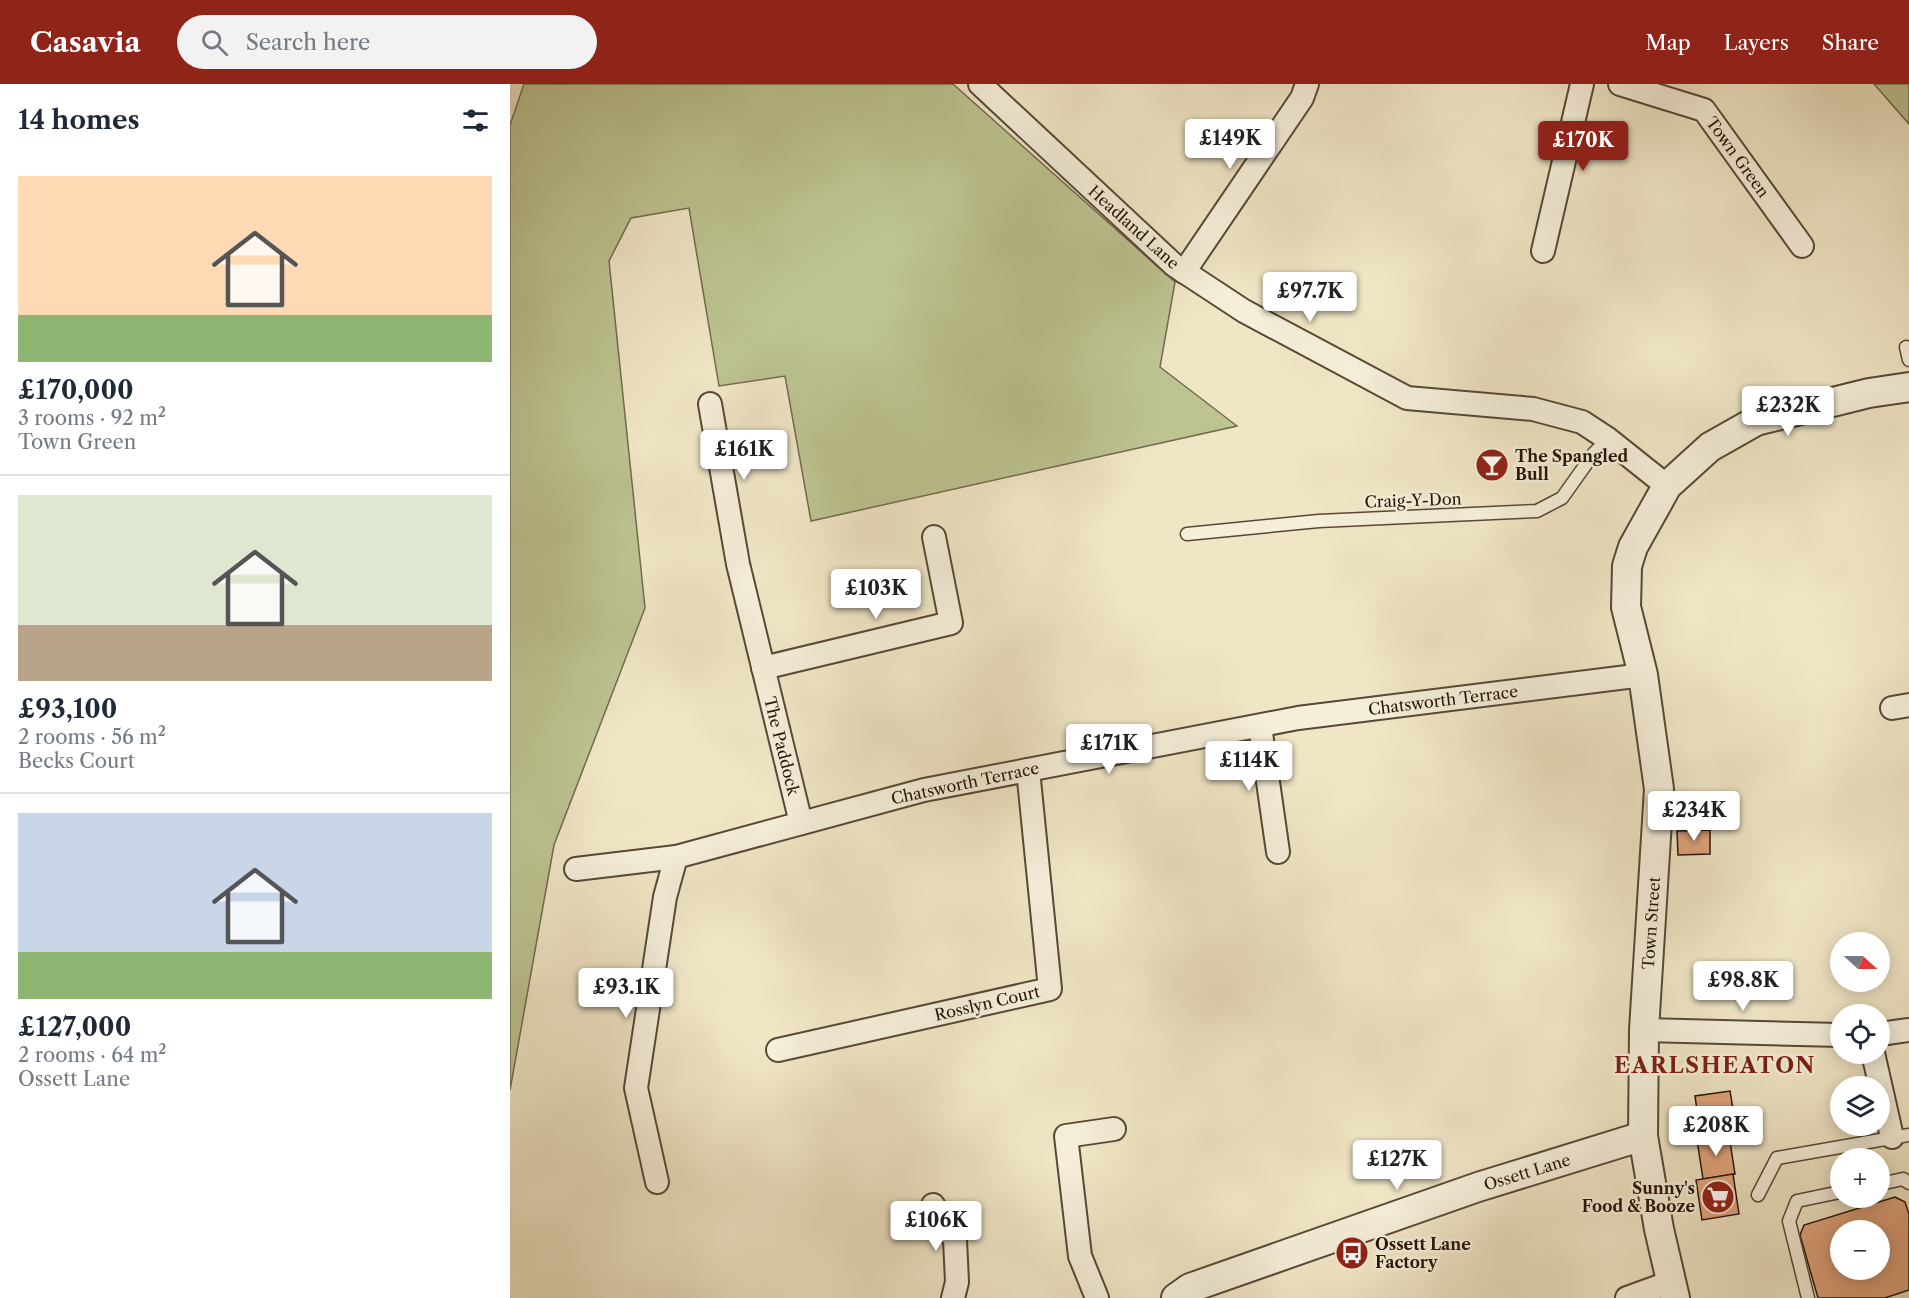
<!DOCTYPE html>
<meta charset="utf-8">
<style>
body{margin:0;font-family:"Libre Caslon Text",serif;background:#f2f2f3;color:#1f2937;height:100vh;display:flex;flex-direction:column;font-size:22px;white-space:nowrap}
*{box-sizing:border-box;margin:0}
p{font-size:20px;color:#747a83}
.icon{flex:none;width:33px;height:33px;fill:none;stroke:currentColor;stroke-width:2;stroke-linecap:round;stroke-linejoin:round}
.map{position:relative;flex:1;overflow:hidden}
.drawer{display:flex;flex-direction:column;background:#fff;width:510px}
.drawer>*{flex:none}
.needle{width:39px;rotate:111deg}
.controls{position:absolute;left:1320px;top:848px;display:grid;gap:12px}
.controls a{display:grid;place-items:center;width:60px;height:60px;border-radius:50%;background:#fff;box-shadow:0 3px 15px #0003;font-size:30px}
.price{position:absolute;translate:-50% -51px;padding:0 14px;border-radius:6px;background:#fff;color:#222;font-size:20px;line-height:39px;filter:drop-shadow(0 2px 3px #0008)}
.price::after{content:'';position:absolute;left:50%;top:36px;width:18px;height:14px;margin-left:-9px;background:inherit;clip-path:polygon(0 0,100% 0,50% 100%)}
.price.selected{background:#8f2418;color:#fff}
ul{padding:0;list-style:none}
li{display:grid;align-content:center;gap:12px;height:318px;padding:0 18px}
li+li{border-top:2px solid #e0e1e3}
li span{display:grid;place-items:center;height:186px;border-radius:0px;color:#555}
li>.icon{margin-inline-start:auto}
span .icon{width:108px;height:108px;fill:#fffc;stroke-width:1}
li b{font-size:26px}
h2{display:flex;justify-content:space-between;align-items:center;height:72px;padding:0 18px;font-size:26px}
header{display:flex;align-items:center;gap:36px;box-sizing:border-box;height:84px;padding:0 30px;background:#8f2418;color:#fff}
header strong{font-size:28px}
nav{display:flex;gap:33px;margin-inline-start:auto;font-size:21px}
.search{width:420px;height:54px;background:#f2f2f3;display:flex;align-items:center;gap:15px;box-sizing:border-box;padding:0 21px;border-radius:33px;color:#747a83;font-size:22px}
main{display:flex;flex:1;min-height:0}
.map>svg:first-child{display:block}
</style>
<header>
<strong>Casavia</strong>
<div class="search"><svg class="icon" aria-label="search" viewBox="0 0 24 24"><circle cx="10" cy="10" r="6"/><path d="M15 15l6 6"/></svg>Search here</div>
<nav><a>Map</a><a>Layers</a><a>Share</a></nav>
</header>
<main>
<section class="drawer">
<h2>14 homes<svg class="icon" aria-label="filters" viewBox="0 0 24 24"><path d="M4 7h16M4 17h16"/><circle cx="9" cy="7" r="2"/><circle cx="15" cy="17" r="2"/></svg></h2>
<ul>
<li><span style="background:linear-gradient(#ffd9b3 75%,#8fb573 0)"><svg class="icon" aria-label="home" viewBox="0 0 24 24"><path d="M3 11l9-7 9 7M6 9v11h12V9"/></svg></span><div><b>£170,000</b><p>3 rooms · 92 m²</p><p>Town Green</p></div></li>
<li><span style="background:linear-gradient(#dfe7d0 70%,#b9a48a 0)"><svg class="icon" aria-label="home" viewBox="0 0 24 24"><path d="M3 11l9-7 9 7M6 9v11h12V9"/></svg></span><div><b>£93,100</b><p>2 rooms · 56 m²</p><p>Becks Court</p></div></li>
<li><span style="background:linear-gradient(#c9d6e8 75%,#8fb573 0)"><svg class="icon" aria-label="home" viewBox="0 0 24 24"><path d="M3 11l9-7 9 7M6 9v11h12V9"/></svg></span><div><b>£127,000</b><p>2 rooms · 64 m²</p><p>Ossett Lane</p></div></li>
</ul>
</section>
<div class="map">
<svg width="1399" height="1214" viewBox="0 0 1399 1214">
<rect width="100%" height="100%" fill="#f0e6c6"/>
<filter id="stains"><feTurbulence type="fractalNoise" baseFrequency=".00333" numOctaves="4"/><feColorMatrix values="0 0 0 0 .2 0 0 0 0 .09 0 0 0 0 .02 0 0 0 .5 -.17"/></filter>
<radialGradient id="worn" r=".72"><stop offset=".6" stop-color="#630" stop-opacity="0"/><stop offset="1" stop-color="#630" stop-opacity=".3"/></radialGradient>
<!-- green -->
<g fill="#bdc492" stroke="#706c4c" stroke-width="1.5">
<polygon points="14,0 443,0 665,198 650,283 727,342 301,437 275,292 209,302 179,124 121,134 99,177 135,524 44,761 0,1006 0,41"/>
<polygon points="1364,0 1399,0 1399,40"/>
</g>
<!-- building -->
<g fill="#e1a47d" stroke="#241306" stroke-width="1.5" fill-rule="evenodd">
<polygon points="1200,746 1200,770 1168,771 1167,747"/>
<polygon points="1220,1007 1227,1049 1191,1055 1185,1012"/>
<polygon points="1219,1051 1225,1090 1193,1095 1187,1056"/>
<polygon points="1223,1090 1229,1130 1192,1136 1186,1096"/>
<path d="M1385,1113l10,5 4,12v76l-24,8h-67l-18,-63 4,-10zM1330,1146h40v39h-40z"/>
</g>
<g fill="none" stroke-linecap="round" stroke-linejoin="round">
<!-- service casing -->
<g stroke="#574836" stroke-width="15">
<g id="service">
<polyline points="1396,263 1399,276"/>
<polyline points="677,450 809,437 1027,427 1052,414 1084,369 1098,355"/>
<polyline points="1370,1100 1393,1095 1399,1099"/>
<polyline points="1248,1111 1267,1074 1399,1051"/>
<polyline points="1298,1214 1279,1137 1287,1117 1330,1108"/>
</g>
</g>
<!-- minor casing -->
<g stroke="#574836" stroke-width="26">
<g id="minor">
<polyline points="470,0 664,181 734,227 897,314 1023,325 1072,338 1098,355 1157,402"/>
<polyline points="1110,0 1194,26 1292,162"/>
<polyline points="1033,167 1072,0"/>
<polyline points="674,188 792,14 797,0"/>
<polyline points="200,320 228,480 291,739"/>
<polyline points="253,584 441,539 424,453"/>
<polyline points="1382,624 1399,621"/>
<polyline points="750,642 768,768"/>
<polyline points="66,785 166,773 414,706 788,634 1133,591"/>
<polyline points="1134,946 1330,951"/>
<polyline points="1370,950 1399,946"/>
<polyline points="268,966 540,905 518,686"/>
<polyline points="1363,969 1382,1053"/>
<polyline points="147,1098 126,1004 155,813 166,773"/>
<polyline points="423,1121 445,1156 447,1198 443,1214"/>
<polyline points="587,1214 570,1172 556,1052 604,1045"/>
<polyline points="1117,1214 1161,1198"/>
</g>
</g>
<!-- tertiary casing -->
<g stroke="#574836" stroke-width="32">
<g id="tertiary">
<polyline points="666,1214 680,1204 968,1103 1133,1052"/>
<polyline points="1165,1214 1149,1145 1133,1052 1134,946 1149,705 1133,591 1116,523 1117,482 1123,463 1157,402 1200,363 1246,337 1359,309 1399,303"/>
</g>
</g>
<!-- service -->
<use href="#service" stroke="#f5efda" stroke-width="12"/>
<!-- minor -->
<use href="#minor" stroke="#f5efda" stroke-width="22"/>
<!-- tertiary -->
<use href="#tertiary" stroke="#f5efda" stroke-width="28"/>
</g>
<!-- icons -->
<defs>
<g id="bar-disc" transform="scale(1.725)"><circle r="9.5" fill="#8f2418" stroke="#f5efda"/><path d="M-6-5H6L.8 .8V4.5H3.5V6h-7V4.5H-.8V.8Z" fill="#fff"/></g>
<g id="supermarket-disc" transform="scale(1.725)"><circle r="9.5" fill="#8f2418" stroke="#f5efda"/><path d="M-6-5.5h2.5l.6 2H6L4.5 2H-2.5L-4.4-4H-6ZM-1.5 3.2a1.3 1.3 0 1 0 .1 0ZM3 3.2a1.3 1.3 0 1 0 .1 0Z" fill="#fff"/></g>
<g id="bus-disc" transform="scale(1.725)"><circle r="9.5" fill="#8f2418" stroke="#f5efda"/><path d="M-5-6H5V4H4V6H2V4H-2V6H-4V4H-5ZM-3.5-4V0h7V-4ZM-3.5 1.2v1.5H-2V1.2ZM2 1.2v1.5H3.5V1.2Z" fill="#fff"/></g>
</defs>
<g fill-rule="evenodd">
<use href="#bar-disc" x="982" y="381"/>
<use href="#supermarket-disc" x="1208" y="1113"/>
<use href="#bus-disc" x="842" y="1169"/>
</g>
<g text-anchor="middle" dominant-baseline="central" stroke-width="5" stroke-linejoin="round" paint-order="stroke">
<!-- street labels -->
<g font-size="16" fill="#241306" stroke="#f5efda">
<text transform="translate(1228 73) rotate(54)">Town Green</text>
<text transform="translate(624 143) rotate(42)">Headland Lane</text>
<text transform="translate(903 416) rotate(-2)">Craig-Y-Don</text>
<text transform="translate(933 616) rotate(-7)">Chatsworth Terrace</text>
<text transform="translate(272 662) rotate(76)">The Paddock</text>
<text transform="translate(455 699) rotate(-12)">Chatsworth Terrace</text>
<text transform="translate(1141 839) rotate(-86)">Town Street</text>
<text transform="translate(477 919) rotate(-13)">Rosslyn Court</text>
<text transform="translate(1017 1088) rotate(-17)">Ossett Lane</text>
</g>
<!-- poi labels -->
<g font-size="16" font-weight="bold" fill="#241306" stroke="#f5efda" text-anchor="start">
<text x="1005" y="372">The Spangled<tspan x="1005" dy="18">Bull</tspan></text>
<text x="1185" y="1104" text-anchor="end">Sunny's<tspan x="1185" dy="18">Food &amp; Booze</tspan></text>
<text x="865" y="1160">Ossett Lane<tspan x="865" dy="18">Factory</tspan></text>
</g>
<!-- district labels -->
<g font-size="22" font-weight="bold" letter-spacing="1.5" fill="#7a1f14" stroke="#f5efda">
<text x="1205" y="981">EARLSHEATON</text>
</g>
</g>
<rect width="100%" height="100%" filter="url(#stains)"/>
<rect width="100%" height="100%" fill="url(#worn)"/>
</svg>
<div class="controls">
<a><svg class="needle" viewBox="-14 -14 28 28"><path d="M0-13l5 13h-10z" fill="#e53935"/><path d="M0 13l5-13h-10z" fill="#747a83"/></svg></a>
<a><svg class="icon" aria-label="locate" viewBox="0 0 24 24"><circle cx="12" cy="12" r="6"/><path d="M12 2v4M12 18v4M2 12h4M18 12h4"/></svg></a>
<a><svg class="icon" aria-label="layers" viewBox="0 0 24 24"><path d="M12 4l9 5-9 5-9-5zM3 14l9 5 9-5"/></svg></a>
<a>+</a>
<a>−</a>
</div>
<b class="price" style="left:720px;top:86px">£149K</b>
<b class="price selected" style="left:1073px;top:88px">£170K</b>
<b class="price" style="left:800px;top:239px">£97.7K</b>
<b class="price" style="left:1278px;top:353px">£232K</b>
<b class="price" style="left:234px;top:397px">£161K</b>
<b class="price" style="left:366px;top:536px">£103K</b>
<b class="price" style="left:599px;top:691px">£171K</b>
<b class="price" style="left:739px;top:708px">£114K</b>
<b class="price" style="left:1184px;top:758px">£234K</b>
<b class="price" style="left:1233px;top:928px">£98.8K</b>
<b class="price" style="left:116px;top:935px">£93.1K</b>
<b class="price" style="left:1206px;top:1073px">£208K</b>
<b class="price" style="left:887px;top:1107px">£127K</b>
<b class="price" style="left:426px;top:1168px">£106K</b>
</div>
</main>
